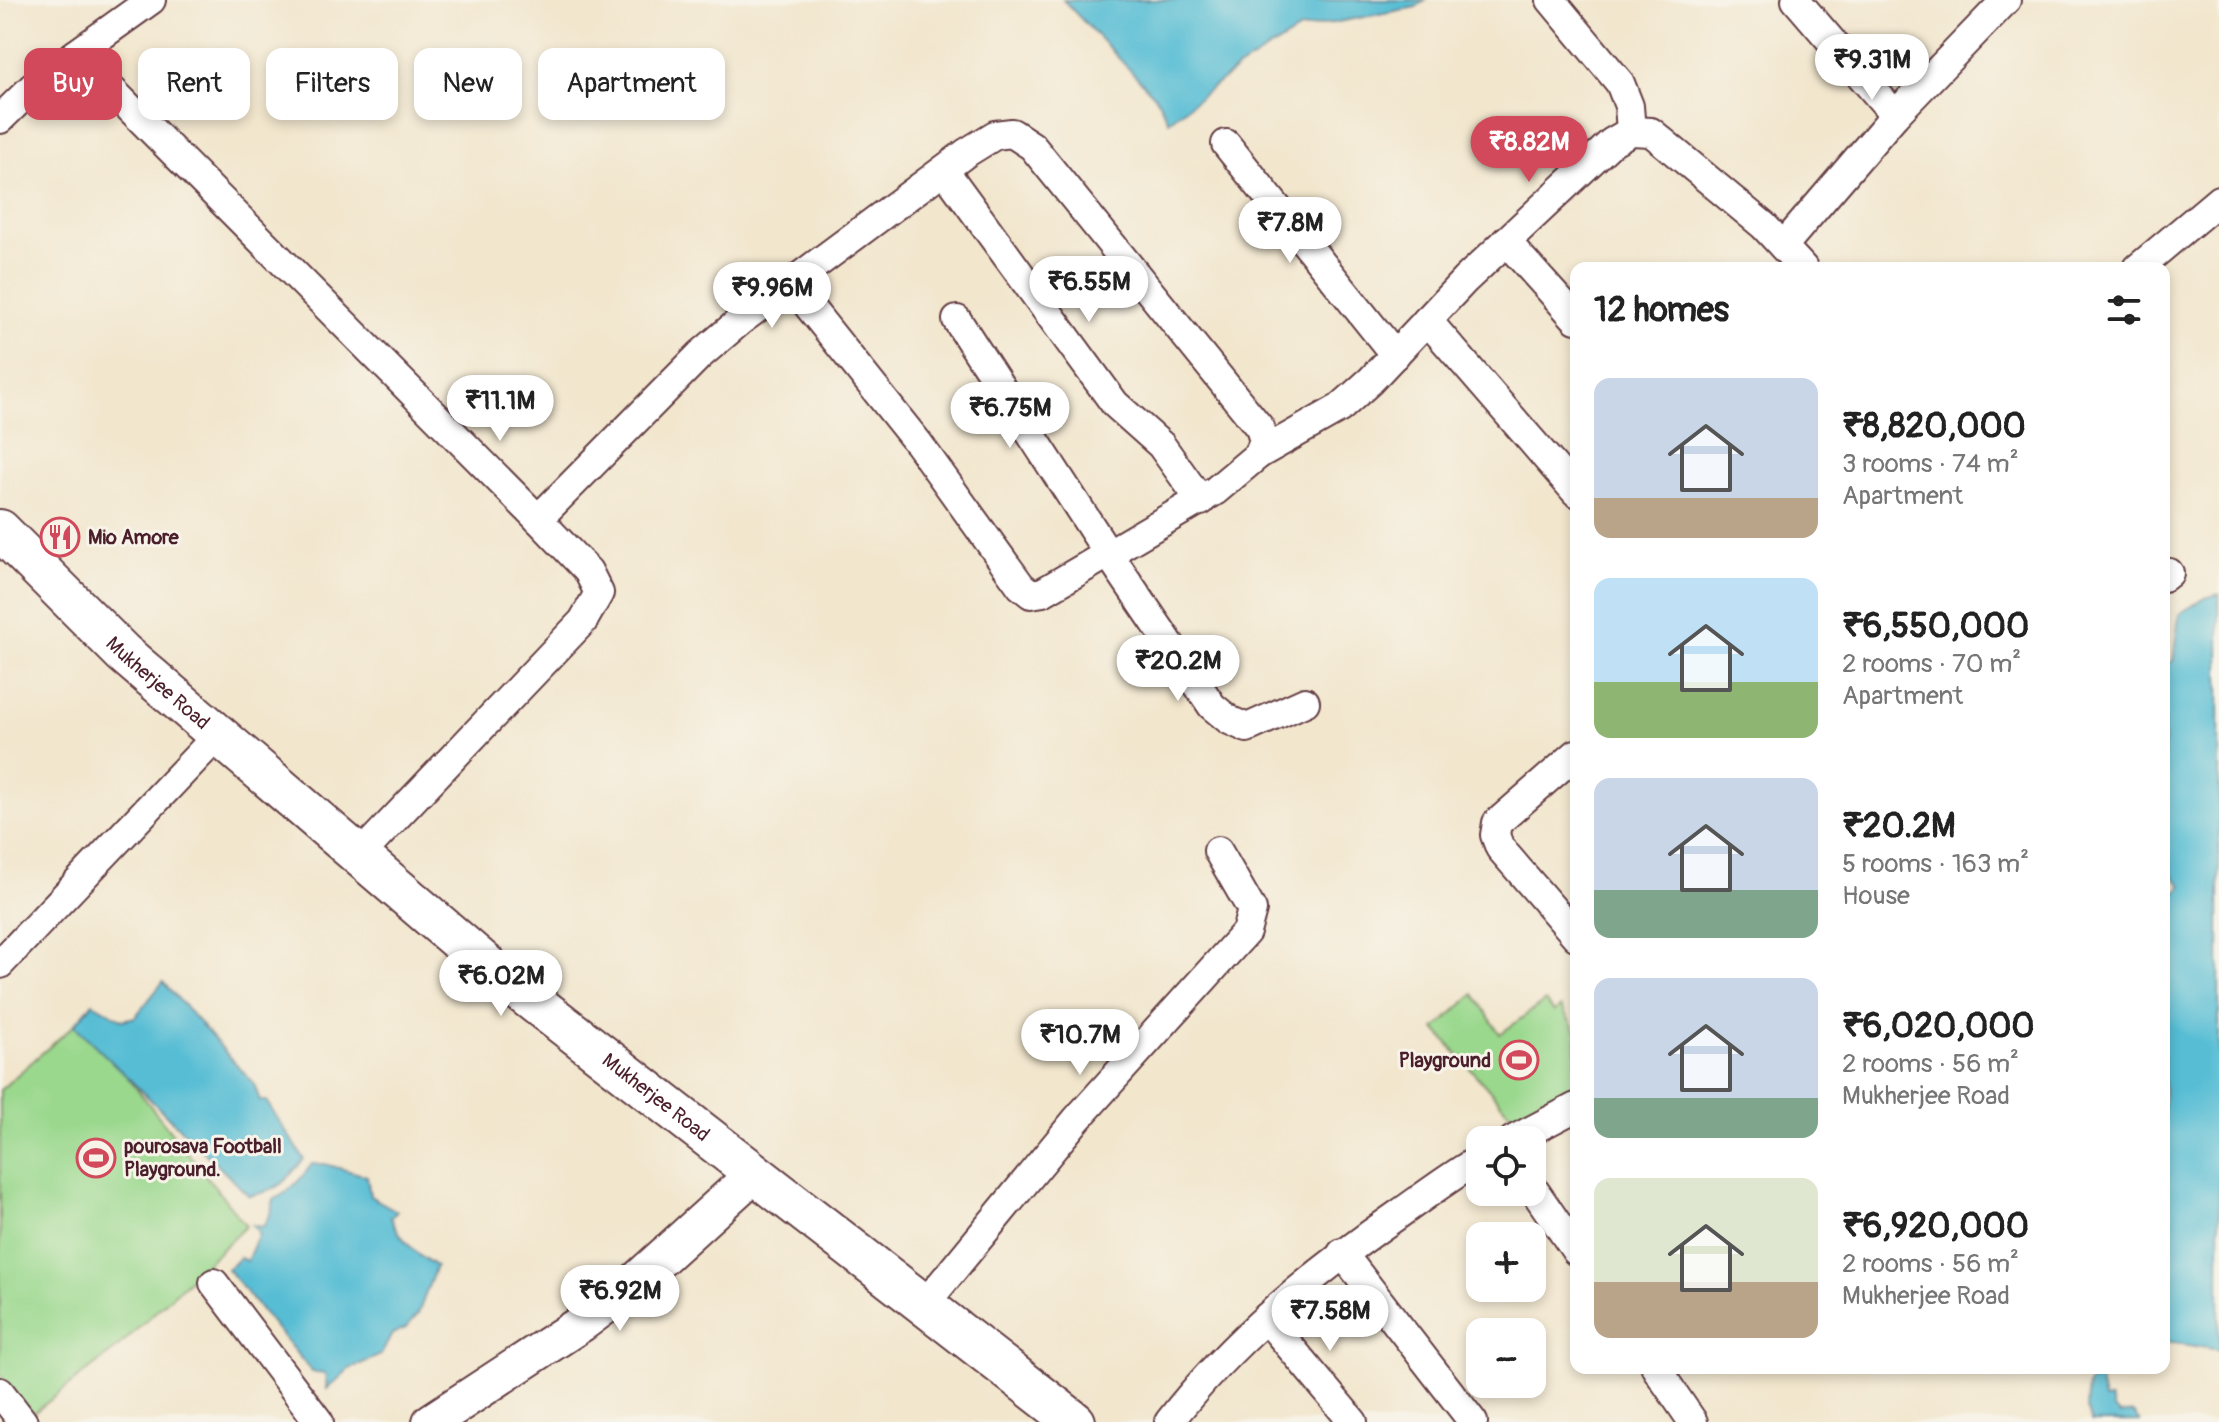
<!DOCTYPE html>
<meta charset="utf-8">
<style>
body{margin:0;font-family:Pangolin,sans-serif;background:#f6f6f6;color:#222;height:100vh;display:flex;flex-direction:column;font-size:30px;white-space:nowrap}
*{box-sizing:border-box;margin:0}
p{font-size:26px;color:#767676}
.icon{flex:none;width:44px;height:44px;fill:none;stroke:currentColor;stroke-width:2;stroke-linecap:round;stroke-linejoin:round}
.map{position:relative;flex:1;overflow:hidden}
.details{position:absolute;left:1570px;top:262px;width:600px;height:1112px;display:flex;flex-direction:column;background:#fff;border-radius:16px;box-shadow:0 4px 12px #0003}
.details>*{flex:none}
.guide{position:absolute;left:24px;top:48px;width:760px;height:72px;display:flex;gap:16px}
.fabs{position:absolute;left:1466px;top:1126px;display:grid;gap:16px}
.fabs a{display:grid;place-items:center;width:80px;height:80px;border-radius:16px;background:#fff;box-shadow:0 4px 12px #0003;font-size:40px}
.price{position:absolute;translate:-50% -68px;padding:0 18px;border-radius:28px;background:#fff;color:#222;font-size:26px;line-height:52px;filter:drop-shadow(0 2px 4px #0008)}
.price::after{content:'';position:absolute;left:50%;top:48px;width:24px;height:18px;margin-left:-12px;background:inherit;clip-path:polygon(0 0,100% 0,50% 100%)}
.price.on{background:#d1495b;color:#fff}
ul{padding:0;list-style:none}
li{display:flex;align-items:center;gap:24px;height:200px;padding:0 24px}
li span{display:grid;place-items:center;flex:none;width:224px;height:160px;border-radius:16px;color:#555}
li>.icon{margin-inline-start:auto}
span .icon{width:96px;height:96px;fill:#fffc;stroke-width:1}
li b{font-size:34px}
h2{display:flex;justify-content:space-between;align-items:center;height:96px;padding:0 24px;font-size:34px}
.chip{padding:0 28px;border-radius:16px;background:#fff;box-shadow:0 4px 12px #0003;font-size:28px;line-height:72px}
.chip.on{background:#d1495b;color:#fff}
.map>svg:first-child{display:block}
</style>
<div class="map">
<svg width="2219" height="1422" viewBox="0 0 2219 1422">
<rect width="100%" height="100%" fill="#f7f3e8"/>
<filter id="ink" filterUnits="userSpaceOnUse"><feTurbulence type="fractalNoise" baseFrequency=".0125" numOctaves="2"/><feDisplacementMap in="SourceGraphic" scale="16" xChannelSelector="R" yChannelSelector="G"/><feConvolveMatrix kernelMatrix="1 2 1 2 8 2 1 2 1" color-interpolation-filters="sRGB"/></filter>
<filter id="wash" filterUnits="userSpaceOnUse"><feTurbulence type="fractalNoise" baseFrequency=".006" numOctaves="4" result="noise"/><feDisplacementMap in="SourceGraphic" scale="32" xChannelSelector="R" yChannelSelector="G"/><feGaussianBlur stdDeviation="1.8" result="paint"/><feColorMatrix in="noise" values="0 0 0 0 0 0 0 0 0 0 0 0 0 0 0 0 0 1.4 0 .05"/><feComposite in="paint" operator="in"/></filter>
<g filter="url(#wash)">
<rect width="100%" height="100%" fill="#f2e6cd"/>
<!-- green -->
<g fill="#9ad88d" stroke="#727c5c" stroke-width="2">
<polygon points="1474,994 1500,1034 1545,1001 1554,1012 1561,1007 1576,1031 1576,1086 1513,1117 1435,1029"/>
<polygon points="81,1019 246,1226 117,1348 31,1415 0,1374 0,1090"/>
</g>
<!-- water -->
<g fill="#56bdd4" stroke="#506e80" stroke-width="2">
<polygon points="1063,0 1425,0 1416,7 1301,29 1238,68 1169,121 1156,97"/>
<polygon points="2219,594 2219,1350 2165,1341 2164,1338 2164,904 2182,886 2164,865 2164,664 2173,661 2179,614 2205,598"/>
<path d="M163,982l91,102 6,17h6l38,58c-19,24 -25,31 -55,37l-175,-171 19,-22 30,17 12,-3z"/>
<path d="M312,1164h13l42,12 3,20 27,15 -6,7c11,23 23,35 45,48l-18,48 -12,14 -14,6 -11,21 -32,14 -22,20 -2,-15 -13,-2 -85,-103 13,-11 7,3 12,-28 -7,-8 11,2 8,-15 3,-13c16,-6 28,-22 38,-35z"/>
<polygon points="2099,1376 2104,1400 2110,1399 2113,1409 2120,1415 2133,1413 2140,1422 2091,1422 2086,1409 2088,1384"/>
</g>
</g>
<g filter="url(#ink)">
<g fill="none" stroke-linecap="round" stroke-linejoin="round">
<!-- minor casing -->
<g stroke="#633d43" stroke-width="32">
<g id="minor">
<polyline points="1551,0 1620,83 1629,106 1631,131"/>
<polyline points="1796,0 1895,115"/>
<polyline points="76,54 538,519 588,571 599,593 583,621 359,856"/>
<polyline points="0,119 41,79 151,0"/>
<polyline points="1226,144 1395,355"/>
<polyline points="944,170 1115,404 1161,445 1201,501"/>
<polyline points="1506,241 1576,319"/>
<polyline points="1783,246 1895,115 2006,0"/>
<polyline points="2138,268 2219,200"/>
<polyline points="957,320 1108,553 1212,706 1229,720 1247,728 1305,702"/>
<polyline points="1427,320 1576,492"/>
<polyline points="1259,454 1340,408 1370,381 1465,280 1612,142 1631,131 1651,132 1764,226 1803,268"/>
<polyline points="538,519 700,355 740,321 966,153 995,135 1012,133 1032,146 1049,167 1260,428 1264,441 1259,454 1215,491 1043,592 1031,594 1021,586 918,443 791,284"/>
<polyline points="2164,577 2169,573"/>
<polyline points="1576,754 1497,823 1495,835 1500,848 1576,936"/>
<polyline points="0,964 218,735"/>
<polyline points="1513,1140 1576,1107"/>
<polyline points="1532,1187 1576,1251"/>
<polyline points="1342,1253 1473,1422"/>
<polyline points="214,1283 319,1422"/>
<polyline points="924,1305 1077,1119 1246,932 1252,910 1218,851"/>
<polyline points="1266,1318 1353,1422"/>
<polyline points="1656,1368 1693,1422"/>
<polyline points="0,1392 23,1422"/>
<path d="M1169,1422c64,-83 145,-149 230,-208 27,-19 53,-39 81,-55"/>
</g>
</g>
<!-- tertiary casing -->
<g stroke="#633d43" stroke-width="40">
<polyline id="tertiary" points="431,1422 582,1323 625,1291 754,1174"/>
</g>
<!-- secondary casing -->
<g stroke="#633d43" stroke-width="44">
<g id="secondary">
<path id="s1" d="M0,530l123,123 367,315 585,454"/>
</g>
</g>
<!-- minor -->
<use href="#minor" stroke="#fff" stroke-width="28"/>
<!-- tertiary -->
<use href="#tertiary" stroke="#fff" stroke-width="36"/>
<!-- secondary -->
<use href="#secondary" stroke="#fff" stroke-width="40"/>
</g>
</g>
<!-- icons -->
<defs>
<g id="restaurant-ring" transform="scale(2)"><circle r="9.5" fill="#f7f3e8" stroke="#d1495b" stroke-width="1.5"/><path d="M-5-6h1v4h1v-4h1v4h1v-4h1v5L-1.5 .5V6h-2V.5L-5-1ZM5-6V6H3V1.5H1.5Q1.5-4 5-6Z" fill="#d1495b"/></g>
<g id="stadium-ring" transform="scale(2)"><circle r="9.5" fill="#f7f3e8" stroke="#d1495b" stroke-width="1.5"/><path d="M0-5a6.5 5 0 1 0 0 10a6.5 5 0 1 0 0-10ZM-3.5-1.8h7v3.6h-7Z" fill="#d1495b"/></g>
</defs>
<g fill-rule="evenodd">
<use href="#restaurant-ring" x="60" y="537"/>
<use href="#stadium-ring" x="1519" y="1060"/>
<use href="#stadium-ring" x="96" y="1158"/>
</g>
<g text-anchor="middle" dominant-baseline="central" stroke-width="6" stroke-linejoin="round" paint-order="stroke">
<!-- poi labels -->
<g font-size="20" font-weight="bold" fill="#4a1f2b" stroke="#f7f3e8" text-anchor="start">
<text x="88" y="537">Mio Amore</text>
<text x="1491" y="1060" text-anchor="end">Playground</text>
<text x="124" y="1146">pourosava Football<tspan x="124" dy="23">Playground.</tspan></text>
</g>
<!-- street labels -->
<g font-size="20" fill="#4a1f2b" stroke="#f7f3e8">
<text stroke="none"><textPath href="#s1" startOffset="220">Mukherjee Road</textPath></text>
<text stroke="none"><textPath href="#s1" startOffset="868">Mukherjee Road</textPath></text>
</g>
</g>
</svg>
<div class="fabs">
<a><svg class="icon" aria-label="locate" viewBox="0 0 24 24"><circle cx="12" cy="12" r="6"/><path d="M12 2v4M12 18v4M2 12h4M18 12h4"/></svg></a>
<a>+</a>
<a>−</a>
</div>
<b class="price" style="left:1872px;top:102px">₹9.31M</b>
<b class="price on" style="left:1529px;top:184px">₹8.82M</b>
<b class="price" style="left:1290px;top:265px">₹7.8M</b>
<b class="price" style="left:1089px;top:324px">₹6.55M</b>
<b class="price" style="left:772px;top:330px">₹9.96M</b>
<b class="price" style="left:500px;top:443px">₹11.1M</b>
<b class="price" style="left:1010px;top:450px">₹6.75M</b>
<b class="price" style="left:1178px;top:703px">₹20.2M</b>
<b class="price" style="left:501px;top:1018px">₹6.02M</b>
<b class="price" style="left:1080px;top:1077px">₹10.7M</b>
<b class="price" style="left:620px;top:1333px">₹6.92M</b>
<b class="price" style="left:1330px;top:1353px">₹7.58M</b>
<div class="guide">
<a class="chip on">Buy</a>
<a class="chip">Rent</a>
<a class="chip">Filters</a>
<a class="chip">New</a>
<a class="chip">Apartment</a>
</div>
<section class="details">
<h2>12 homes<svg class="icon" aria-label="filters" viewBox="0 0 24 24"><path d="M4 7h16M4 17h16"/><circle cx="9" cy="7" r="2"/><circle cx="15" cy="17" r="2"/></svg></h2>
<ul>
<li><span style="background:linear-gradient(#c9d6e8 75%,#b9a48a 0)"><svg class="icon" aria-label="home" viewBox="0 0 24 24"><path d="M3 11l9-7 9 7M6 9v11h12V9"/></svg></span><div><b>₹8,820,000</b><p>3 rooms · 74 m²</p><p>Apartment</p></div></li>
<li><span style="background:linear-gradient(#bfe0f5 65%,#8fb573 0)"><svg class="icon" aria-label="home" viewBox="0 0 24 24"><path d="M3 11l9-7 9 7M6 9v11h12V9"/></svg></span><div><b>₹6,550,000</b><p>2 rooms · 70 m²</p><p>Apartment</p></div></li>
<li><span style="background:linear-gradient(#c9d6e8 70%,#7fa58c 0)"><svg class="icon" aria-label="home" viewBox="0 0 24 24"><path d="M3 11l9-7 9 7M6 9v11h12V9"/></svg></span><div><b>₹20.2M</b><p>5 rooms · 163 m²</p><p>House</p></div></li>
<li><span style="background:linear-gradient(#c9d6e8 75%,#7fa58c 0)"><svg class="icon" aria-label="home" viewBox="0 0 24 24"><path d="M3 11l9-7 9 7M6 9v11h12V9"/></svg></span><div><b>₹6,020,000</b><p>2 rooms · 56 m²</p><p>Mukherjee Road</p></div></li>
<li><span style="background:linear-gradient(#dfe7d0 65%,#b9a48a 0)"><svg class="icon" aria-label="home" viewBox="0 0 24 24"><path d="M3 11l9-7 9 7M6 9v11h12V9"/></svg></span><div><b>₹6,920,000</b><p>2 rooms · 56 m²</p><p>Mukherjee Road</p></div></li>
</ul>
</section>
</div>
